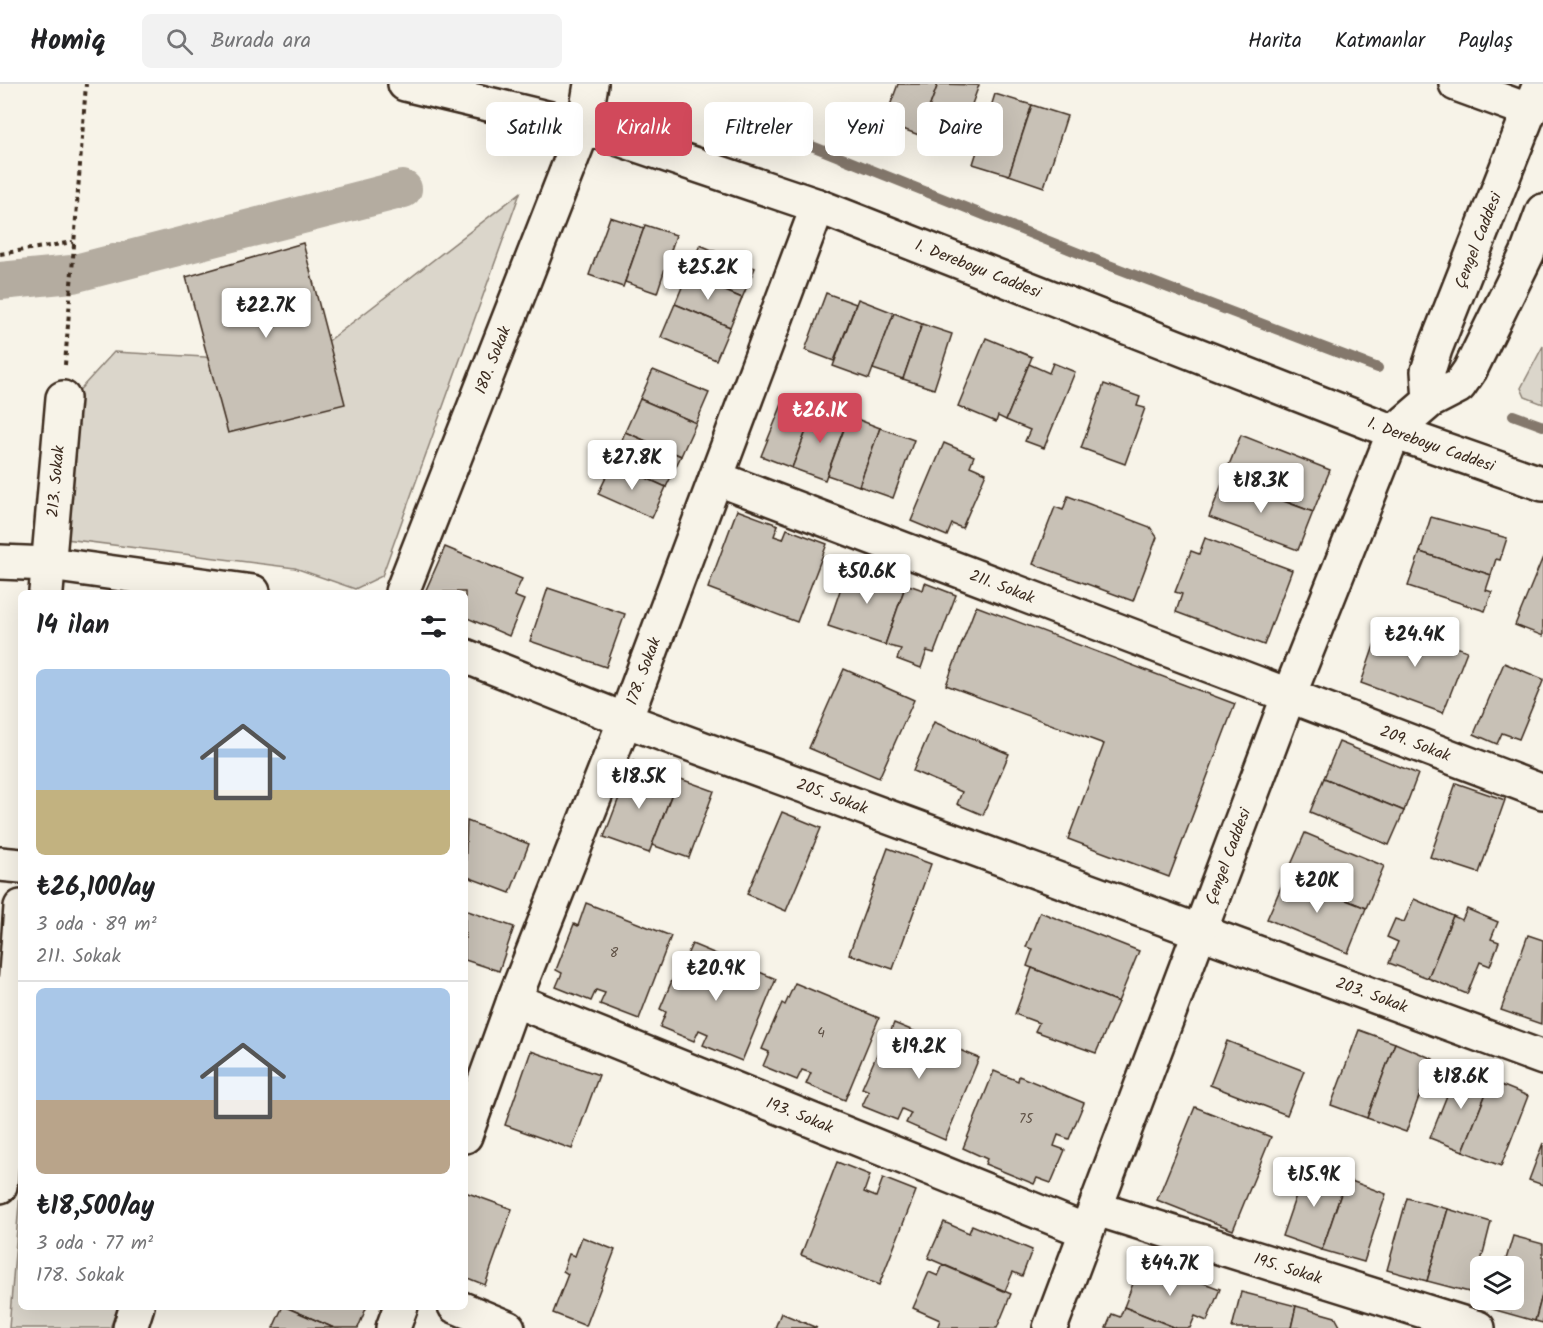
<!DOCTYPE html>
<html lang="tr">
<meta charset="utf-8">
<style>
body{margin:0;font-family:Kalam,sans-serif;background:#f2f2f2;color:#202124;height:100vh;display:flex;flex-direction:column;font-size:22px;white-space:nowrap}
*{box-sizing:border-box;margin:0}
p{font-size:20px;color:#757577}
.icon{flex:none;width:33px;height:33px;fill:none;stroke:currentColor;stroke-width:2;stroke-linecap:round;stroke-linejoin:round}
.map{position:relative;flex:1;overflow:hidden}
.panel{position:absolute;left:18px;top:506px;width:450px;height:720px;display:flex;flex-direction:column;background:#fff;border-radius:9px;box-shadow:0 6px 24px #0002}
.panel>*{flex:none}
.guide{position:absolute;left:486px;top:18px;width:570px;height:54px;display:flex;gap:12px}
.buttons{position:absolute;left:1470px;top:1172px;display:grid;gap:12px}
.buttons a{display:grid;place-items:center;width:54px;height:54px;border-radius:9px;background:#fff;box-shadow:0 6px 24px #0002;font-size:30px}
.price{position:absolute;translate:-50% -51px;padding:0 14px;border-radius:6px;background:#fff;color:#222;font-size:20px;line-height:39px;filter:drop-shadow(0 2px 3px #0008)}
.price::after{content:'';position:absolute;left:50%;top:36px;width:18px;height:14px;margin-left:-9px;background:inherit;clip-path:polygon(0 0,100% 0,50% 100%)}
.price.current{background:#d1495b;color:#fff}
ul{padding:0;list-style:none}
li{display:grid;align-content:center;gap:12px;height:318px;padding:0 18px}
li+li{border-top:2px solid #e0e0e0}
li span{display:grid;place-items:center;height:186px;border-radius:9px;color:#555}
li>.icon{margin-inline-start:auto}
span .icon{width:108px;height:108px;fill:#fffc;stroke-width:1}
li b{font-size:26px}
h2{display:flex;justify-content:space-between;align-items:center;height:72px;padding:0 18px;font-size:26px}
.tag{padding:0 21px;border-radius:9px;background:#fff;box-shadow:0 6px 24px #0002;font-size:21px;line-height:54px}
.tag.current{background:#d1495b;color:#fff}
header{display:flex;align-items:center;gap:36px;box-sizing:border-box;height:84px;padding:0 30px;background:#fff;border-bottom:2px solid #e0e0e0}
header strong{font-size:28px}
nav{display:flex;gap:33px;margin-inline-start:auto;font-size:21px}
.search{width:420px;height:54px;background:#f2f2f2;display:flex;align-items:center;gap:15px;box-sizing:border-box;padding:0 21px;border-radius:9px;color:#757577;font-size:22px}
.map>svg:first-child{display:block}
</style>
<header>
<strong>Homiq</strong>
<div class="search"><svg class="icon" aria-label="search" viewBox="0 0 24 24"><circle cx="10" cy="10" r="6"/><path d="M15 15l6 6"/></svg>Burada ara</div>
<nav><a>Harita</a><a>Katmanlar</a><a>Paylaş</a></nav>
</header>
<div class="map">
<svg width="1543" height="1244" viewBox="0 0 1543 1244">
<rect width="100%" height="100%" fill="#f7f3e8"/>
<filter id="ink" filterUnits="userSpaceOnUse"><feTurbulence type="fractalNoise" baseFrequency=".0167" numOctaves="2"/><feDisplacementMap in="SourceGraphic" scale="12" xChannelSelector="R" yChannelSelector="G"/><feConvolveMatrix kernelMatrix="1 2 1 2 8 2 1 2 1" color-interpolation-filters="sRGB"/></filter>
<g filter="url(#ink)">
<!-- green -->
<g fill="#dbd6cb" stroke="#8b8074" stroke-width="1.5">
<polygon points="520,109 382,492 355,505 295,484 66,455 73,313 114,268 205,273 278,296"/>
<polygon points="1543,262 1543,320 1525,313 1521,304"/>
<polygon points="21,1094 21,1222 118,1223 110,1244 9,1244"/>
</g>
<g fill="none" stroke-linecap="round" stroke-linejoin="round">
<!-- stream -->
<g stroke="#84786c" stroke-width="10">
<polyline points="757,40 1106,180 1378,284"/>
<polyline points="1513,331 1543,342"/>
</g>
<!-- canal -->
<polyline stroke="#b4aca0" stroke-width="38" points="0,197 72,190 403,105"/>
</g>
<!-- building -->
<g fill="#c8c1b6" stroke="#3b2a1e" stroke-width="1.5">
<polygon points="898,0 938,0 919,51 884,38"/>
<polygon points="938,0 979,1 956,64 919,51"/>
<polygon points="995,10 1032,21 1009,91 973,80"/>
<polygon points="1032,21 1067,32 1044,103 1009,91"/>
<polygon points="610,133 644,144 623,203 589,191"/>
<polygon points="645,141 676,151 657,209 625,198"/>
<polygon points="303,159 345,320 228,349 186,193"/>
<polygon points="700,161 755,184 742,214 687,191"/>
<polygon points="687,191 742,214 730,243 675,220"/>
<polygon points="826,209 856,220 834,277 805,266"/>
<polygon points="858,215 894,229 869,295 833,282"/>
<polygon points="675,220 730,243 716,276 661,253"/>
<polygon points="894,229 922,240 903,295 873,285"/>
<polygon points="922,240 952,250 934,305 903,295"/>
<polygon points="986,254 1032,273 1006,336 998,332 996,338 958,322"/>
<polygon points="1053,279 1075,288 1044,364 1025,357 1030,346 1006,336 1029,280 1049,289"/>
<polygon points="653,286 709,309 696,339 640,315"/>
<polygon points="1104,300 1140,313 1137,322 1145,324 1125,380 1081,364"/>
<polygon points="785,313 815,324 792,384 761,372"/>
<polygon points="640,315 696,339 681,372 625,348"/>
<polygon points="815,324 847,336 825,396 792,384"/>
<polygon points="849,332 880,344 859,402 827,391"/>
<polygon points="880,344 914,356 893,414 859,402"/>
<polygon points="625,348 681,372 666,403 613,379"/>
<polygon points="1241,351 1330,386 1313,428 1235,398 1239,386 1229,381"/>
<polygon points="944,359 974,372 970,382 986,389 962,444 952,440 947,452 911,437"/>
<polygon points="613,379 666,403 652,434 598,410"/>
<polygon points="1224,395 1313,428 1298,466 1209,433"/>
<polygon points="1068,412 1150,443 1157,453 1133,517 1033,480 1055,423 1063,426"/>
<polygon points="737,426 778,441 774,452 783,455 787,445 827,460 797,538 708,504"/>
<polygon points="1431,433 1507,454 1500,476 1496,475 1491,491 1420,468"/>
<polygon points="1205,454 1292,486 1264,561 1176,528 1182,510 1175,508 1191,467 1199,470"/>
<polygon points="445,463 522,495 514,512 524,516 509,552 465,533 465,508 425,508"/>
<polygon points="1420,468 1491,491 1486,506 1492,508 1485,527 1408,502"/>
<polygon points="1543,473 1543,552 1515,541"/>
<polygon points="849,480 906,500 885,561 828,542"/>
<polygon points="925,499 956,511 934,569 927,567 921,584 897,575 901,565 885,561 906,500 923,506"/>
<polygon points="548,504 625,530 606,583 530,557"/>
<polygon points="976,522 1235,620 1169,793 1068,755 1104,660 946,601"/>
<polygon points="1394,540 1467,567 1443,629 1361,599 1375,559 1385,563"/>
<polygon points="1504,579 1543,595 1543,597 1519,655 1502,649 1497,660 1474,650"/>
<polygon points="844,585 914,616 879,694 809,664"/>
<polygon points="934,638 1009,670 983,731 957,720 962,708 913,687"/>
<polygon points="1339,658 1418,690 1404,727 1324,694"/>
<polygon points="633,677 653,685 650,695 674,704 649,769 604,753"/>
<polygon points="678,694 714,707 689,774 652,761"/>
<polygon points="1324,694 1404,727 1389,761 1310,728"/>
<polygon points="1456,699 1505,716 1479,789 1430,773"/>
<polygon points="782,728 821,744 786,827 747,810"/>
<polygon points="467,737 529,760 510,809 465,792"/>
<polygon points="1305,749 1384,782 1366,824 1286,792"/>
<polygon points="888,764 931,780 893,885 849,870"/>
<polygon points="1286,792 1366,824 1348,869 1267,835"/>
<polygon points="1414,815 1453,832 1428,894 1389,879 1398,858 1387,853 1395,835 1404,838"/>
<polygon points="586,819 671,852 639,935 600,920 605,909 596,906 591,917 556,903 562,889 556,886 574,840 578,842"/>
<polygon points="1467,825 1498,838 1491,855 1499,858 1490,882 1480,878 1467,910 1428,894 1453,832 1462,836"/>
<polygon points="465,826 514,843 499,887 465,876"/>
<polygon points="1040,828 1139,867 1118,918 1027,882 1033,865 1026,863"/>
<polygon points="1528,851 1543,856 1541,940 1501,926"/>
<polygon points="692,860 776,895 742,977 703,961 708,950 699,946 694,957 660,943 666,928 660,925 679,880 682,882"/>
<polygon points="1032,884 1118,918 1096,969 1035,947 1039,939 1015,930"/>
<polygon points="795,899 879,934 845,1016 806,1000 811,989 802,986 797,996 763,982 769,968 762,965 782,919 785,921"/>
<polygon points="894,939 979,974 945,1056 906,1039 911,1029 902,1025 897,1036 862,1022 869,1007 862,1004 882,959 885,961"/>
<polygon points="1359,946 1395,959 1367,1034 1331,1021"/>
<polygon points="1227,957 1304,987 1287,1031 1210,1001"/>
<polygon points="1395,959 1433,975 1406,1048 1367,1034"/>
<polygon points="531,967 599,991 572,1065 505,1041"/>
<polygon points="1458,984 1491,997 1463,1067 1430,1054"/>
<polygon points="994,987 1018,997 1019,992 1084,1019 1069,1055 1058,1051 1054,1062 1065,1066 1051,1099 1037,1094 1034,1100 985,1080 987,1075 963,1064"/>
<polygon points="1491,997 1528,1012 1501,1082 1463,1067"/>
<polygon points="1195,1023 1271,1053 1233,1146 1157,1116"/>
<polygon points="1543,1059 1543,1101 1529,1096"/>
<polygon points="837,1078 870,1091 864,1108 876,1113 883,1094 916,1107 879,1201 801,1171"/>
<polygon points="1306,1082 1346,1095 1322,1166 1282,1152"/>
<polygon points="1346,1095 1386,1110 1364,1178 1322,1166"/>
<polygon points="465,1108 512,1125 485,1201 465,1193"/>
<polygon points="1407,1114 1448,1125 1427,1197 1387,1186"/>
<polygon points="1448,1125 1491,1138 1473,1209 1427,1197"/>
<polygon points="944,1138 969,1149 972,1141 1032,1166 1022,1192 1013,1188 1005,1207 928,1174"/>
<polygon points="1513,1152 1543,1160 1543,1208 1535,1237 1492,1225 1495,1215 1514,1215 1514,1182 1504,1182"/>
<polygon points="582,1153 615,1166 586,1242 553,1229 568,1190 563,1187 569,1170 575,1172"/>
<polygon points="1142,1176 1220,1205 1207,1237 1195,1232 1190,1244 1176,1244 1124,1223"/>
<polygon points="943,1181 1011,1210 997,1244 937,1244 940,1236 913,1224 929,1188 938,1192"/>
<polygon points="1241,1208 1296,1222 1291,1244 1232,1244"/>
<polygon points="1543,1208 1543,1239 1535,1237"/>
<polygon points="283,1222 367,1222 358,1244 334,1244"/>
<polygon points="283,1222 334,1244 273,1244"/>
<polygon points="1296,1222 1335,1233 1341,1244 1291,1244"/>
<polygon points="1124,1223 1176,1244 1106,1244 1112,1230 1120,1233"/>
<polygon points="781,1229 817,1244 775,1244"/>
</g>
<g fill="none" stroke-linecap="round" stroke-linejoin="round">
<!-- street casing -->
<g stroke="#3b2a1e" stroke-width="38">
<g id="street">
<polyline points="1456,0 1530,27"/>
<path id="s1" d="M716,394l827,314"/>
<polyline points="0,478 49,480 253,508"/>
<path id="s2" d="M46,508l17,-194"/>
<path id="s3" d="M402,508l182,-465 7,-43"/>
<path id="s4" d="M465,572l160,64 918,338"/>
<polyline points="0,780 21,782"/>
<path id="s5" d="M514,916l572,231"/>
<path id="s6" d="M465,1052l49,-136 111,-280 193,-514"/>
<polyline points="0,1102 21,823"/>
<path id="s7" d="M1097,1125l381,119"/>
<polyline points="455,1222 508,1244"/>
<polyline points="130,1244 137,1222"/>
<polyline points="393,1244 401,1222"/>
</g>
</g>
<!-- secondary casing -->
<g stroke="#3b2a1e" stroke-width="38">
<g id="secondary">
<path id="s8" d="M405,0l179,43 234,79 576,226 149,52"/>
<path id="s9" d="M1430,317l-2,-30 7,-22 105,-265"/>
<path id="s10" d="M1050,1244l239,-633 105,-263 36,-31 29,-15 11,-16 57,-116 16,-43"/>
</g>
</g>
<!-- path -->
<g stroke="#3b2a1e" stroke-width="4" stroke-dasharray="4.5 4.5" stroke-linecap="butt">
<polyline points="0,170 73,158"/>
<polyline points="65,281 86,0"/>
</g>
<!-- street -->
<use href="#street" stroke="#f7f3e8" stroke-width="33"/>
<!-- secondary -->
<use href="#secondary" stroke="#f7f3e8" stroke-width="33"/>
</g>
</g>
<g text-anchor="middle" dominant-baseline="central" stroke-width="4.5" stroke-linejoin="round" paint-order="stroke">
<!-- number labels -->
<g font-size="14" fill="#5e5044">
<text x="614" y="869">8</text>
<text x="821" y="949">4</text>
<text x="1026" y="1035">75</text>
</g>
<!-- street labels -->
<g font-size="16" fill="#3b2a1e" stroke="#f7f3e8">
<text stroke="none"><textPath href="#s9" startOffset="170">Çengel Caddesi</textPath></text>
<text stroke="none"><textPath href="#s8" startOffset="603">1. Dereboyu Caddesi</textPath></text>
<text stroke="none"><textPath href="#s3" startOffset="249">180. Sokak</textPath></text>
<text stroke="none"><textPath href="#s8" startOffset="1089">1. Dereboyu Caddesi</textPath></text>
<text stroke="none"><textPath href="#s2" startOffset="111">213. Sokak</textPath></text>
<text stroke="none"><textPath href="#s1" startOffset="306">211. Sokak</textPath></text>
<text stroke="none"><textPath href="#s6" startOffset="498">178. Sokak</textPath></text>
<text stroke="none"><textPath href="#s1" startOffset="748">209. Sokak</textPath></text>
<text stroke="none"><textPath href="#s4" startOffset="393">205. Sokak</textPath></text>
<text stroke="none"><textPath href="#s10" startOffset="504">Çengel Caddesi</textPath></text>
<text stroke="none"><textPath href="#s4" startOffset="968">203. Sokak</textPath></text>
<text stroke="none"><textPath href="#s5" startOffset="308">193. Sokak</textPath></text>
<text stroke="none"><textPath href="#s7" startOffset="200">195. Sokak</textPath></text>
</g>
</g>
</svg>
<div class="buttons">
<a><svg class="icon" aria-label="layers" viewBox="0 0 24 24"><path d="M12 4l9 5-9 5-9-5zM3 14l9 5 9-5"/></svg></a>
</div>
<b class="price" style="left:708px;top:217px">₺25.2K</b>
<b class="price" style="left:266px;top:255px">₺22.7K</b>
<b class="price current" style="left:820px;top:360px">₺26.1K</b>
<b class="price" style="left:632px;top:407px">₺27.8K</b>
<b class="price" style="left:1261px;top:430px">₺18.3K</b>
<b class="price" style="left:867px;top:521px">₺50.6K</b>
<b class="price" style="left:1415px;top:584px">₺24.4K</b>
<b class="price" style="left:639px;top:726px">₺18.5K</b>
<b class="price" style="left:1317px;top:830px">₺20K</b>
<b class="price" style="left:716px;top:918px">₺20.9K</b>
<b class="price" style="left:919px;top:996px">₺19.2K</b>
<b class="price" style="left:1461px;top:1026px">₺18.6K</b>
<b class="price" style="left:1314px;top:1124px">₺15.9K</b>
<b class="price" style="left:1170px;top:1213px">₺44.7K</b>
<div class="guide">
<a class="tag">Satılık</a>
<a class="tag current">Kiralık</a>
<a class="tag">Filtreler</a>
<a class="tag">Yeni</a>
<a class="tag">Daire</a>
</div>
<section class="panel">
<h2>14 ilan<svg class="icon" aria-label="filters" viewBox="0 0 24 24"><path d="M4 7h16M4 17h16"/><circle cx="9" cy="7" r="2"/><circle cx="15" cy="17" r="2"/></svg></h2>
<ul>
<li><span style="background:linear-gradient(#a9c7e8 65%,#c2b280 0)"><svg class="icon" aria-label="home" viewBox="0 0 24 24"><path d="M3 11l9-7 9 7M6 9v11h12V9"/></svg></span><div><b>₺26,100/ay</b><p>3 oda · 89 m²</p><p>211. Sokak</p></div></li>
<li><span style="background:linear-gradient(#a9c7e8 60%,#b9a48a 0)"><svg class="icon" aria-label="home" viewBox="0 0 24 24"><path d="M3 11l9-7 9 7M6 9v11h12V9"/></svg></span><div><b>₺18,500/ay</b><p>3 oda · 77 m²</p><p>178. Sokak</p></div></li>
</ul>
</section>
</div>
